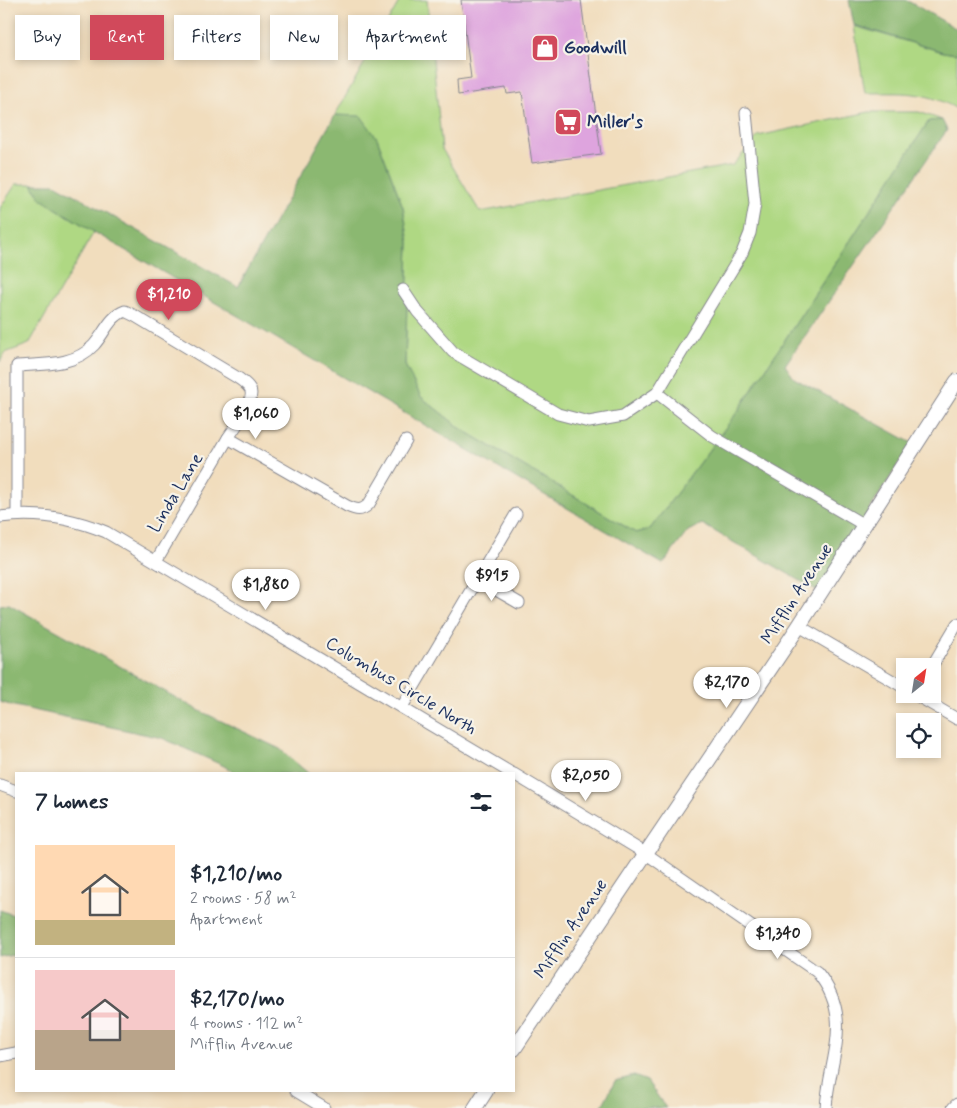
<!DOCTYPE html>
<meta charset="utf-8">
<style>
body{margin:0;font-family:Mynerve,sans-serif;background:#f6f6f7;color:#1f2937;height:100vh;display:flex;flex-direction:column;font-size:19px;white-space:nowrap}
*{box-sizing:border-box;margin:0}
p{font-size:16px;color:#747a83}
.icon{flex:none;width:28px;height:28px;fill:none;stroke:currentColor;stroke-width:2;stroke-linecap:round;stroke-linejoin:round}
.map{position:relative;flex:1;overflow:hidden}
.drawer{position:absolute;left:15px;top:772px;width:500px;height:320px;display:flex;flex-direction:column;background:#fff;border-radius:0px;box-shadow:0 2px 8px #0003}
.drawer>*{flex:none}
.guide{position:absolute;left:15px;top:15px;width:500px;height:45px;display:flex;gap:10px}
.needle{width:32px;rotate:30deg}
.fabs{position:absolute;left:896px;top:658px;display:grid;gap:10px}
.fabs a{display:grid;place-items:center;width:45px;height:45px;border-radius:0px;background:#fff;box-shadow:0 2px 8px #0003;font-size:25px}
.price{position:absolute;translate:-50% -42px;padding:0 11px;border-radius:18px;background:#fff;color:#222;font-size:16px;line-height:32px;filter:drop-shadow(0 1px 2px #0008)}
.price::after{content:'';position:absolute;left:50%;top:30px;width:15px;height:11px;margin-left:-8px;background:inherit;clip-path:polygon(0 0,100% 0,50% 100%)}
.price.selected{background:#d1495b;color:#fff}
ul{padding:0;list-style:none}
li{display:flex;align-items:center;gap:15px;height:125px;padding:0 20px}
li+li{border-top:1px solid #e0e1e3}
li span{display:grid;place-items:center;flex:none;width:140px;height:100px;border-radius:0px;color:#555}
li>.icon{margin-inline-start:auto}
span .icon{width:60px;height:60px;fill:#fffc;stroke-width:1}
li b{font-size:21px}
h2{display:flex;justify-content:space-between;align-items:center;height:60px;padding:0 20px;font-size:21px}
.pill{padding:0 18px;border-radius:0px;background:#fff;box-shadow:0 2px 8px #0003;font-size:18px;line-height:45px}
.pill.selected{background:#d1495b;color:#fff}
.map>svg:first-child{display:block}
</style>
<div class="map">
<svg width="957" height="1108" viewBox="0 0 957 1108">
<rect width="100%" height="100%" fill="#f7f3e8"/>
<filter id="ink" filterUnits="userSpaceOnUse"><feTurbulence type="fractalNoise" baseFrequency=".02" numOctaves="2"/><feDisplacementMap in="SourceGraphic" scale="10" xChannelSelector="R" yChannelSelector="G"/><feConvolveMatrix kernelMatrix="1 2 1 2 8 2 1 2 1" color-interpolation-filters="sRGB"/></filter>
<filter id="wash" filterUnits="userSpaceOnUse"><feTurbulence type="fractalNoise" baseFrequency=".0096" numOctaves="4" result="noise"/><feDisplacementMap in="SourceGraphic" scale="20" xChannelSelector="R" yChannelSelector="G"/><feGaussianBlur stdDeviation="1.12" result="paint"/><feColorMatrix in="noise" values="0 0 0 0 0 0 0 0 0 0 0 0 0 0 0 0 0 1.4 0 .05"/><feComposite in="paint" operator="in"/></filter>
<g filter="url(#wash)">
<rect width="100%" height="100%" fill="#f1ddbd"/>
<!-- green -->
<g fill="#afd883" stroke="#658470">
<polygon points="400,0 427,0 442,149 480,212 733,165 758,136 869,112 919,112 942,120 929,121 738,411 650,529 636,533 460,428 421,397 405,365 409,242 403,207 377,138 361,117 335,115"/>
<path d="M854,26l89,26 14,2v55c-33,-19 -55,-16 -92,-16z"/>
<polygon points="16,184 32,184 41,199 94,232 29,344 5,353 0,362 0,208"/>
</g>
<!-- forest -->
<g fill="#8bb871" stroke="#537468">
<polygon points="849,0 906,0 957,29 957,54 943,52 854,25"/>
<polygon points="335,115 361,116 377,138 403,207 409,242 405,365 421,397 460,428 636,533 650,529 738,411 929,121 942,120 947,130 785,365 794,378 912,443 818,591 702,524 688,531 663,564 94,232 41,199 32,184 55,184 238,287"/>
<polygon points="9,604 196,709 280,749 309,774 236,774 224,766 162,738 10,705 0,702 0,605"/>
<polygon points="0,910 16,916 16,954 0,958"/>
<polygon points="634,1076 647,1081 666,1108 601,1108 615,1081"/>
</g>
<g id="blocks">
<!-- building -->
<polygon fill="#dea4de" points="461,0 581,0 601,154 532,163 522,92 507,94 506,88 458,95 457,80 471,78"/>
</g>
</g>
<g filter="url(#ink)">
<use href="#blocks" fill-opacity="0" stroke="#86868e" stroke-width="1"/>
<g fill="none" stroke-linecap="round" stroke-linejoin="round">
<!-- minor casing -->
<g stroke="#86868e" stroke-width="13">
<g id="minor">
<polyline points="403,290 417,311 453,352 558,414 589,422 623,416 657,393 712,436 864,525"/>
<polyline points="657,393 742,253 750,233 755,204 746,113"/>
<path d="M17,515v-149c26,-2 58,0 77,-21 10,-11 16,-29 31,-34l10,5 103,62c4,3 9,6 12,11 6,10 -16,40 -22,49"/>
<path d="M0,517c37,-5 72,1 106,15l407,242"/>
<path d="M156,561l72,-123 119,68c9,4 14,6 22,-2l37,-63"/>
<polyline points="477,579 519,603"/>
<polyline points="799,626 905,688"/>
<polyline points="932,666 957,624"/>
<polyline points="914,694 957,719"/>
<polyline points="402,707 516,514"/>
<path d="M514,774l131,79 172,119c38,46 12,85 9,136"/>
<polyline points="0,785 16,791"/>
<polyline points="0,1056 16,1053"/>
<polyline points="296,1091 324,1108"/>
<polyline points="953,1108 957,1104"/>
</g>
</g>
<!-- tertiary casing -->
<g stroke="#86868e" stroke-width="16">
<g id="tertiary">
<polyline points="514,1049 799,626 957,381"/>
<polyline points="475,1108 486,1091"/>
</g>
</g>
<!-- minor -->
<use href="#minor" stroke="#fff" stroke-width="11"/>
<!-- tertiary -->
<use href="#tertiary" stroke="#fff" stroke-width="14"/>
</g>
</g>
<!-- icons -->
<defs>
<g id="shop-square" transform="scale(1.4375)"><rect x="-9" y="-9" width="18" height="18" rx="4" fill="#d1495b" stroke="#f7f3e8"/><path d="M-5-2.5h2.3a2.7 3.5 0 0 1 5.4 0H5L5.5 6h-11ZM-1.5-2.5h3a1.5 2.3 0 0 0-3 0Z" fill="#fff"/></g>
<g id="supermarket-square" transform="scale(1.4375)"><rect x="-9" y="-9" width="18" height="18" rx="4" fill="#d1495b" stroke="#f7f3e8"/><path d="M-6-5.5h2.5l.6 2H6L4.5 2H-2.5L-4.4-4H-6ZM-1.5 3.2a1.3 1.3 0 1 0 .1 0ZM3 3.2a1.3 1.3 0 1 0 .1 0Z" fill="#fff"/></g>
</defs>
<g fill-rule="evenodd">
<use href="#shop-square" x="545" y="48"/>
<use href="#supermarket-square" x="568" y="122"/>
</g>
<g text-anchor="middle" dominant-baseline="central" stroke-width="4.5" stroke-linejoin="round" paint-order="stroke">
<!-- poi labels -->
<g font-size="18" font-weight="bold" fill="#1b2f5e" stroke="#f7f3e8" text-anchor="start">
<text x="564" y="48">Goodwill</text>
<text x="587" y="122">Miller's</text>
</g>
<!-- street labels -->
<g font-size="18" fill="#1b2f5e" stroke="#f7f3e8">
<text transform="translate(176 493) rotate(-59)">Linda Lane</text>
<text transform="translate(797 594) rotate(-57)">Mifflin Avenue</text>
<text transform="translate(401 686) rotate(31)">Columbus Circle North</text>
<text transform="translate(571 929) rotate(-56)">Mifflin Avenue</text>
</g>
</g>
</svg>
<div class="fabs">
<a><svg class="needle" viewBox="-14 -14 28 28"><path d="M0-13l5 13h-10z" fill="#e53935"/><path d="M0 13l5-13h-10z" fill="#747a83"/></svg></a>
<a><svg class="icon" aria-label="locate" viewBox="0 0 24 24"><circle cx="12" cy="12" r="6"/><path d="M12 2v4M12 18v4M2 12h4M18 12h4"/></svg></a>
</div>
<b class="price selected" style="left:169px;top:321px">$1,210</b>
<b class="price" style="left:256px;top:440px">$1,060</b>
<b class="price" style="left:492px;top:602px">$915</b>
<b class="price" style="left:266px;top:611px">$1,880</b>
<b class="price" style="left:727px;top:709px">$2,170</b>
<b class="price" style="left:586px;top:802px">$2,050</b>
<b class="price" style="left:778px;top:960px">$1,340</b>
<div class="guide">
<a class="pill">Buy</a>
<a class="pill selected">Rent</a>
<a class="pill">Filters</a>
<a class="pill">New</a>
<a class="pill">Apartment</a>
</div>
<section class="drawer">
<h2>7 homes<svg class="icon" aria-label="filters" viewBox="0 0 24 24"><path d="M4 7h16M4 17h16"/><circle cx="9" cy="7" r="2"/><circle cx="15" cy="17" r="2"/></svg></h2>
<ul>
<li><span style="background:linear-gradient(#ffd9b3 75%,#c2b280 0)"><svg class="icon" aria-label="home" viewBox="0 0 24 24"><path d="M3 11l9-7 9 7M6 9v11h12V9"/></svg></span><div><b>$1,210/mo</b><p>2 rooms · 58 m²</p><p>Apartment</p></div></li>
<li><span style="background:linear-gradient(#f6c9c9 60%,#b9a48a 0)"><svg class="icon" aria-label="home" viewBox="0 0 24 24"><path d="M3 11l9-7 9 7M6 9v11h12V9"/></svg></span><div><b>$2,170/mo</b><p>4 rooms · 112 m²</p><p>Mifflin Avenue</p></div></li>
</ul>
</section>
</div>
